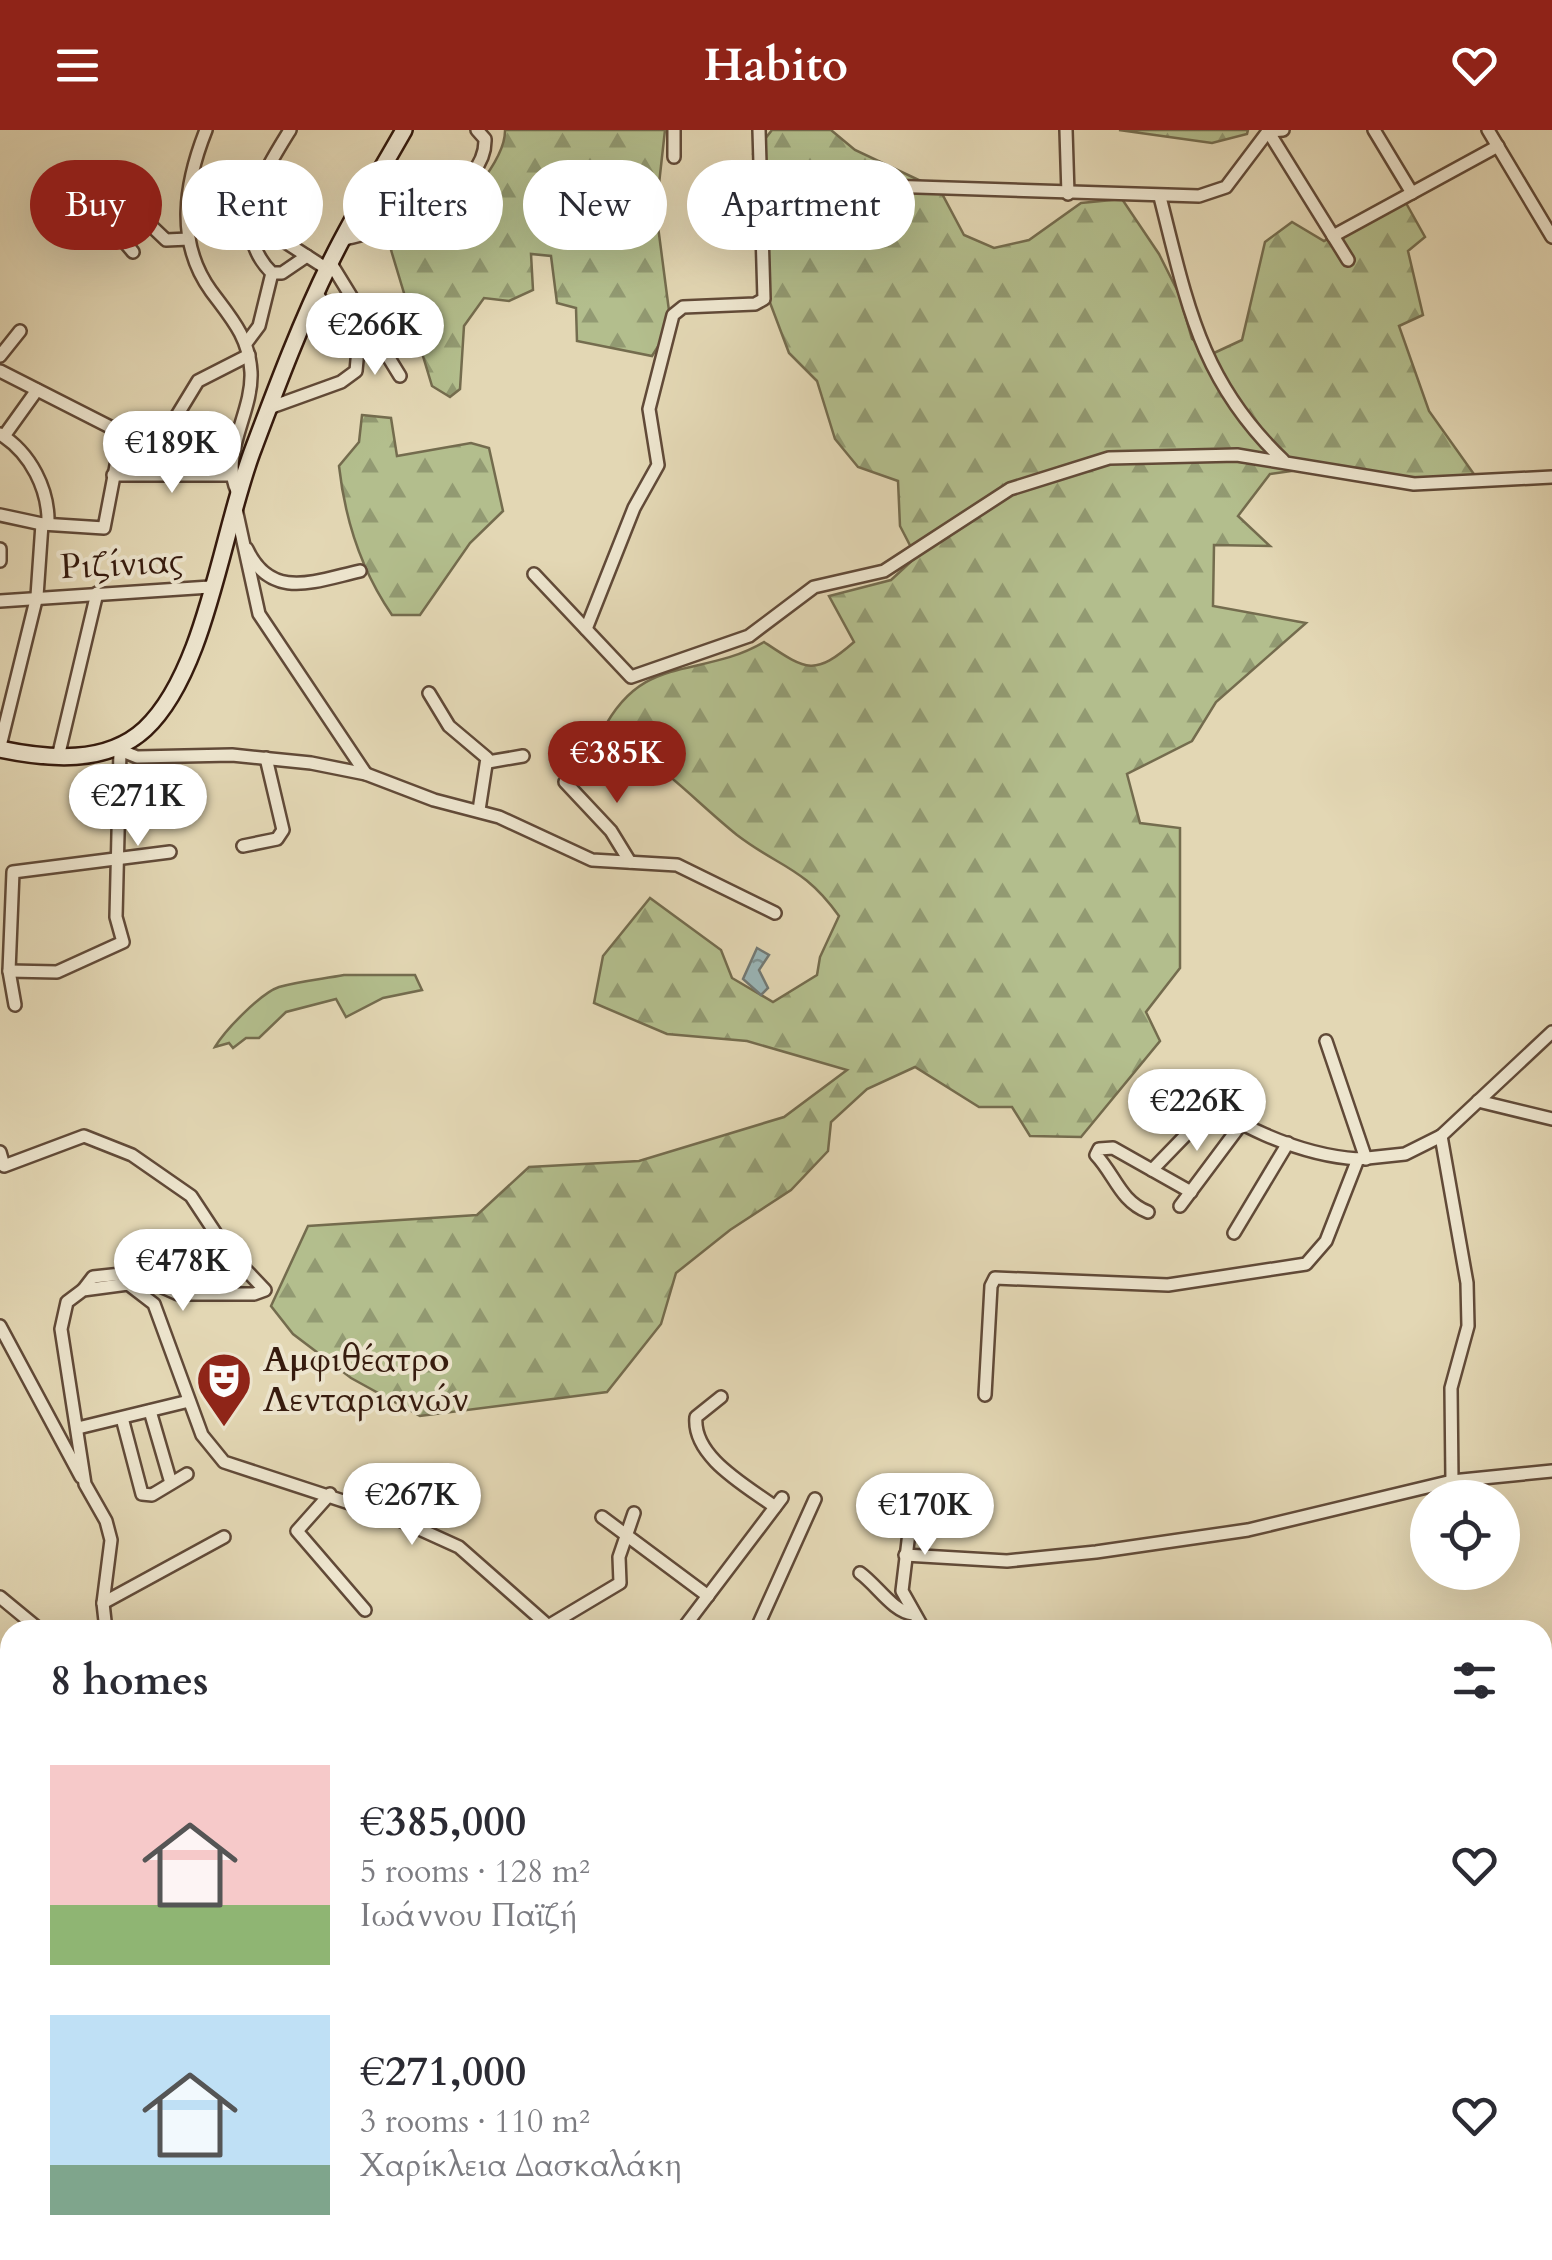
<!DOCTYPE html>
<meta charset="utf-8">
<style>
body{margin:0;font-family:Cardo,serif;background:#f2f2f3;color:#2b2b33;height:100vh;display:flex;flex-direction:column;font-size:38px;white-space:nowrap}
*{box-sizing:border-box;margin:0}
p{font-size:32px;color:#7c7c81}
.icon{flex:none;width:55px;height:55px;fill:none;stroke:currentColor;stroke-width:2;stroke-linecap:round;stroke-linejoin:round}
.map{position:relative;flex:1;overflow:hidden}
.drawer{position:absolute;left:0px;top:1490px;width:1552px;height:640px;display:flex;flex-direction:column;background:#fff;border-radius:30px 30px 0 0;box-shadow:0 10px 40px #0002}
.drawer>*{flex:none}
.banner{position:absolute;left:30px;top:30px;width:1000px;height:90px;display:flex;gap:20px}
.controls{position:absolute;left:1410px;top:1350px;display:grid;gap:20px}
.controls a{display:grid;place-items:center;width:110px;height:110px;border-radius:50%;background:#fff;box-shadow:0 10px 40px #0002;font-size:50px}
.price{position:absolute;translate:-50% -85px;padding:0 22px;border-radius:35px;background:#fff;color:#222;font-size:32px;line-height:65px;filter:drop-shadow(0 2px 5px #0008)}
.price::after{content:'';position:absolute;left:50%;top:60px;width:30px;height:22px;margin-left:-15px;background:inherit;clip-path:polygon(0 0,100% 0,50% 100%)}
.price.active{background:#8f2418;color:#fff}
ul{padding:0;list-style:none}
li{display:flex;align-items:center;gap:30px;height:250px;padding:0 50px}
li span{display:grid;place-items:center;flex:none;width:280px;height:200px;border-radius:0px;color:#555}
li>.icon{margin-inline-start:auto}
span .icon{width:120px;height:120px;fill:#fffc;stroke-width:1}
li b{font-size:42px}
h2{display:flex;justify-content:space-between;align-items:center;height:120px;padding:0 50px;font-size:42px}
.chip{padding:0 35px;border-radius:45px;background:#fff;box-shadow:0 10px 40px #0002;font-size:35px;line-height:90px}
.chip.active{background:#8f2418;color:#fff}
header{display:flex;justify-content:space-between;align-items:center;height:130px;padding:0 50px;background:#8f2418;color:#fff;font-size:45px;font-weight:700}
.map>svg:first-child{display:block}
</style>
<header><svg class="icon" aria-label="menu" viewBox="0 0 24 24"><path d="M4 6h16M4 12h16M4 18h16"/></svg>Habito<svg class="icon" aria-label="heart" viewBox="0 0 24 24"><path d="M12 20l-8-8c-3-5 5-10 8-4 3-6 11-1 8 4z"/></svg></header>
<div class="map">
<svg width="1552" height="2130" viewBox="0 0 1552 2130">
<defs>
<pattern id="forest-firs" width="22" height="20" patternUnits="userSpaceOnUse" patternTransform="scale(2.5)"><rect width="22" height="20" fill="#b3be8d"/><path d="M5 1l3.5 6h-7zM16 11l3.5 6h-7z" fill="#929a72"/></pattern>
<pattern id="water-ripples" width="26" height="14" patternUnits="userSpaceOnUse" patternTransform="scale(2.5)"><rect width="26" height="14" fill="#9ab7b9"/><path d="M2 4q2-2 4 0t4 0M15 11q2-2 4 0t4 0" fill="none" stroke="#7e9495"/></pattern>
</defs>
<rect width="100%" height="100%" fill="#e3d7b4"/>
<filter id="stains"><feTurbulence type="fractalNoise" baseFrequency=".002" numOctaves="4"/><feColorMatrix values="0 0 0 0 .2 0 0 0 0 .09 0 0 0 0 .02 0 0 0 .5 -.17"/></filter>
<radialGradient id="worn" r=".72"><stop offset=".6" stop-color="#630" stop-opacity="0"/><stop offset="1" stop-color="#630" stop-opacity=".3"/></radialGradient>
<!-- grass -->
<path fill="#b3be8d" stroke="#746c4e" stroke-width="2.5" d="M344,845h71l7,15 -39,8 -37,19 -10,-18 -50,13 -27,26h-13l-13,10 -4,-5 -14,4c10,-17 46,-54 64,-60 21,-6 44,-8 65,-12z"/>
<!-- forest -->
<g fill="url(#forest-firs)" stroke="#746c4e" stroke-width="2.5">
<path d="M505,0h160l-9,81 15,115 -19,30 -75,-15 -1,-33 -19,-5 -6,-47 -20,-2 2,36 -24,11 -25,-3 -20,28 -4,63 -10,8 -18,-11 -41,-136c19,-18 26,-10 41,-19 26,-16 74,-71 73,-101z"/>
<path d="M772,0h59l24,20 85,40 24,45 30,13 35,-8 52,-37 41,-4 37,55 20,40 13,45 22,14 28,-13 23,-98 27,-20 32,19 82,-38 19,34 -17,14 15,64 -24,11 30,85 47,66 -66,2 -83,-13 -57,8 -32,42 32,30 -56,-1 -1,61 93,17 -90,79 -24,39 -65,33 13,49 40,5v140l-34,44 14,29 -79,96 -51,-1 -18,-29h-33l-64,-40 -48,22 -36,33 -3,29 -37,39 -61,40 -54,43 -15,51 -54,68 -187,24 -69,-38 -58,-44 -22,-28 37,-80 169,-11 52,-48 110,-6 145,-44 63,-47 -100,-29 -80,-7 -73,-31 9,-47 47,-58 71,52 11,28 41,24 44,-27 3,-18 19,-41c-36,-50 -59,-48 -102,-81 -48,-39 -78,-76 -135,-103 41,-81 97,-52 162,-90 42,28 50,35 90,0l-25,-46 62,-16 25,-23 -16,-31 -2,-45 -40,-14 -23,-28 -18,-58 -28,-28 -23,-61 1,-77 -14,-61z"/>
<polygon points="1119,0 1248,0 1247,4 1212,13"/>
<path d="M362,285l29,3 6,38 74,-13 18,5 14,63 -33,32 -50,72h-28c-31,-45 -47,-95 -53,-149l20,-24z"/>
</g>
<!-- water -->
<polygon fill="url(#water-ripples)" stroke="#727975" stroke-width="2.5" points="757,818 769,825 759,840 768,858 761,865 743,849"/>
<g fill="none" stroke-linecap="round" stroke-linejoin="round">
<!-- street casing -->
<g stroke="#614a38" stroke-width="16">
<g id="street">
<path d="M206,0c-21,53 -31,111 5,161 20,27 38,46 40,81 2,41 -31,81 -14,119"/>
<path d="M290,0c-26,42 -63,99 -18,143h10l25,-17"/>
<polyline points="674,0 674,27"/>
<polyline points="1066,0 1068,64"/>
<polyline points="1283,0 1268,1 1348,130"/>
<polyline points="1374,0 1412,63"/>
<polyline points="1488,0 1552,107"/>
<polyline points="762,52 1199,66 1226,57 1269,0"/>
<path d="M1160,67c27,106 40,184 123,263"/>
<polyline points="124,89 122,109 133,122"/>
<polyline points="110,90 110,75 115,72 124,89 145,90 166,110 189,109"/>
<polyline points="1333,106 1498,16"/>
<polyline points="279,108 327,139"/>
<path d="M344,109c42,-8 143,-46 141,-100l-8,-9"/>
<polyline points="330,132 400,246"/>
<polyline points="360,176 369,185 401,200"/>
<polyline points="247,212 259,196 272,143"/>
<polyline points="0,226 20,201"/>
<polyline points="0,241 120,302"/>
<polyline points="269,278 341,252 356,241 358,219 317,164"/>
<path d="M0,304c31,19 49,56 48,90"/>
<polyline points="4,306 37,260"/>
<polyline points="113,345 230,345"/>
<polyline points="236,379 259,484 366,644"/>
<polyline points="0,385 42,394 104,398 123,299 173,292 198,251 249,225"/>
<polyline points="0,419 0,431"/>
<path d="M247,419c24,52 68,32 113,22"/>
<polyline points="534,444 631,547 749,506 814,457 884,441 1010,359 1109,328 1237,325 1414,354 1552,347"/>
<polyline points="0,471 210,457"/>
<polyline points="586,499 634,378 658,335 649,279 673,185 683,177 755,174 764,169 759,0"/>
<polyline points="429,563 449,596 487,628 479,680"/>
<polyline points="0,616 37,466 42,394"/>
<polyline points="115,618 137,627 232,625 311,633 366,644 434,670 499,687 592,730 677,735 775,783"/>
<polyline points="58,627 97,463"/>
<polyline points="488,632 523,626"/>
<polyline points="565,652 611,701 630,732"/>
<polyline points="243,716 277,709 283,700 266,628"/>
<polyline points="9,841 57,842 123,812 116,787 120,621"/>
<polyline points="15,875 9,841 13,742 170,722"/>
<polyline points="1326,911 1366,1029"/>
<path d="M1180,957c53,35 114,68 178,72"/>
<polyline points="1478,971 1552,989"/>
<polyline points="0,1022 4,1036 84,1006 132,1025 191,1066 226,1119 265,1160 254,1164 178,1164 131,1143 93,1147 83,1160"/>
<polyline points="1152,1040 1212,978"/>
<polyline points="1180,1076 1242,993"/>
<path d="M1148,1082c-28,-11 -33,-37 -52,-57l3,-6 14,-1 78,44"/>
<polyline points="1234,1103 1288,1013"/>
<polyline points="0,1196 81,1347"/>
<polyline points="985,1265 991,1156 995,1148 1168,1155 1306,1134 1326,1111 1358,1029 1405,1024 1441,1006"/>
<path d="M721,1267l-25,20c-4,40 51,69 79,90"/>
<polyline points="150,1281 171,1353"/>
<polyline points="122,1288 142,1364 152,1365 187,1344"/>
<polyline points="78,1298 189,1271"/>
<polyline points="1452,1351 1451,1258 1468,1196 1467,1153 1441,1006 1552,902"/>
<polyline points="914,1361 902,1461 924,1500"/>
<polyline points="330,1364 297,1401 365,1480"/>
<polyline points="602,1387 708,1466"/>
<polyline points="905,1425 1007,1431 1096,1422 1248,1400 1452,1351 1552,1341"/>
<path d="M860,1443c17,12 33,39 53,41"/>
<polyline points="0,1467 40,1500"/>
<polyline points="103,1473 224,1407"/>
<polyline points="548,1496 620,1453 619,1427 634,1383"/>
<polyline points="106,1500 103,1473 111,1410 106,1391 85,1354 61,1199 67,1172 83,1160 128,1154 154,1174 202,1305 224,1332 395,1388 459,1417 553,1500"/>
<polyline points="682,1500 782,1368"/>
<polyline points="756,1500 815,1369"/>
<polyline points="0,1540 10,1534"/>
<polyline points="0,1673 10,1679"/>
<polyline points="0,1805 10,1793"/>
<polyline points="0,1908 10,1897"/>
<polyline points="0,1987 10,1977"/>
<polyline points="317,2120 320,2130"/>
<polyline points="1087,2120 1098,2130"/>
<polyline points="1283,2120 1290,2130"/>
<polyline points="1454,2120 1460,2130"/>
<polyline points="1063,2130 1086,2120"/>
</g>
</g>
<!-- secondary casing -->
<g stroke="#361b0e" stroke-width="20">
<g id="secondary">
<path d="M0,619c48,10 106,16 145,-20 62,-58 77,-201 109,-282 23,-61 47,-125 76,-184 22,-45 49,-89 74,-133"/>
<polyline points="0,1553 10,1569"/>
<polyline points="1542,1912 1552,1912"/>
<polyline points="381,2120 384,2130"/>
<polyline points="881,2130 896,2120"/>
</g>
</g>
<!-- street -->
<use href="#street" stroke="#ede5ce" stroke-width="11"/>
<!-- secondary -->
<use href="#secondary" stroke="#ede5ce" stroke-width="15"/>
</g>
<!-- icons -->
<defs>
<g id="theatre-pin" transform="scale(2.875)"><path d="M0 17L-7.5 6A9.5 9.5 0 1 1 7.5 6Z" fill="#8f2418" stroke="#ede5ce"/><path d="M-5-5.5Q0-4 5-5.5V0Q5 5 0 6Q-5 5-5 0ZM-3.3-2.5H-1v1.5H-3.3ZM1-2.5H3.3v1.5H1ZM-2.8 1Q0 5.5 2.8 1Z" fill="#fff"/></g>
</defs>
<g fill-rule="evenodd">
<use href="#theatre-pin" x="224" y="1250"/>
</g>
<g text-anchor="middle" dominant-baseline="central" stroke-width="8" stroke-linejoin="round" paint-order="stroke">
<!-- street labels -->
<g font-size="35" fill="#361b0e" stroke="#ede5ce">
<text transform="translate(122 434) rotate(-3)">Ριζίνιας</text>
</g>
<!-- poi labels -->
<g font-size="35" font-weight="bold" fill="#361b0e" stroke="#ede5ce" text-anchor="start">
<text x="263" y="1230">Αμφιθέατρο<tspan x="263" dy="40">Λενταριανών</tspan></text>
</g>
</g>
<rect width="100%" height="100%" filter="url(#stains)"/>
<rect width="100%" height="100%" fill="url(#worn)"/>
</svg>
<div class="controls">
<a><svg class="icon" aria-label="locate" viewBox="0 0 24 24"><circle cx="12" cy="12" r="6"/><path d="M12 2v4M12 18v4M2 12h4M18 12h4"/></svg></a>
</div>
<b class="price" style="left:375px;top:248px">€266K</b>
<b class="price" style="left:172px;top:366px">€189K</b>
<b class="price active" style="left:617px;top:676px">€385K</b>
<b class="price" style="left:138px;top:719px">€271K</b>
<b class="price" style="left:1197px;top:1024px">€226K</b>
<b class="price" style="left:183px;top:1184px">€478K</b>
<b class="price" style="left:412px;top:1418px">€267K</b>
<b class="price" style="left:925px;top:1428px">€170K</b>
<div class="banner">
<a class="chip active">Buy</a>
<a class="chip">Rent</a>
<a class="chip">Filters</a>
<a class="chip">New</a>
<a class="chip">Apartment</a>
</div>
<section class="drawer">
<h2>8 homes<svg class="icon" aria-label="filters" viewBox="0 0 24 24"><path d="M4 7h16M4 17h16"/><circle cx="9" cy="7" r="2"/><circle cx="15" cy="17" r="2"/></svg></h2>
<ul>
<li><span style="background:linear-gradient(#f6c9c9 70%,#8fb573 0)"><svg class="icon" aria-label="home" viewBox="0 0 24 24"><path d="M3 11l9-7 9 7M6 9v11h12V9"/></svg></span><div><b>€385,000</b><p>5 rooms · 128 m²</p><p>Ιωάννου Παϊζή</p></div><svg class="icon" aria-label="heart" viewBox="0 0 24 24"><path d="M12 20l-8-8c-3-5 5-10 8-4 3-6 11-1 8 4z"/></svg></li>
<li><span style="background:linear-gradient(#bfe0f5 75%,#7fa58c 0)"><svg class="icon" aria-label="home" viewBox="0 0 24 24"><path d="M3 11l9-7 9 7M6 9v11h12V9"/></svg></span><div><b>€271,000</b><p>3 rooms · 110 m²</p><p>Χαρίκλεια Δασκαλάκη</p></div><svg class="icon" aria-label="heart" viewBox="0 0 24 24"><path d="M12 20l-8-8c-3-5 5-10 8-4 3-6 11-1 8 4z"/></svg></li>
</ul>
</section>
</div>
